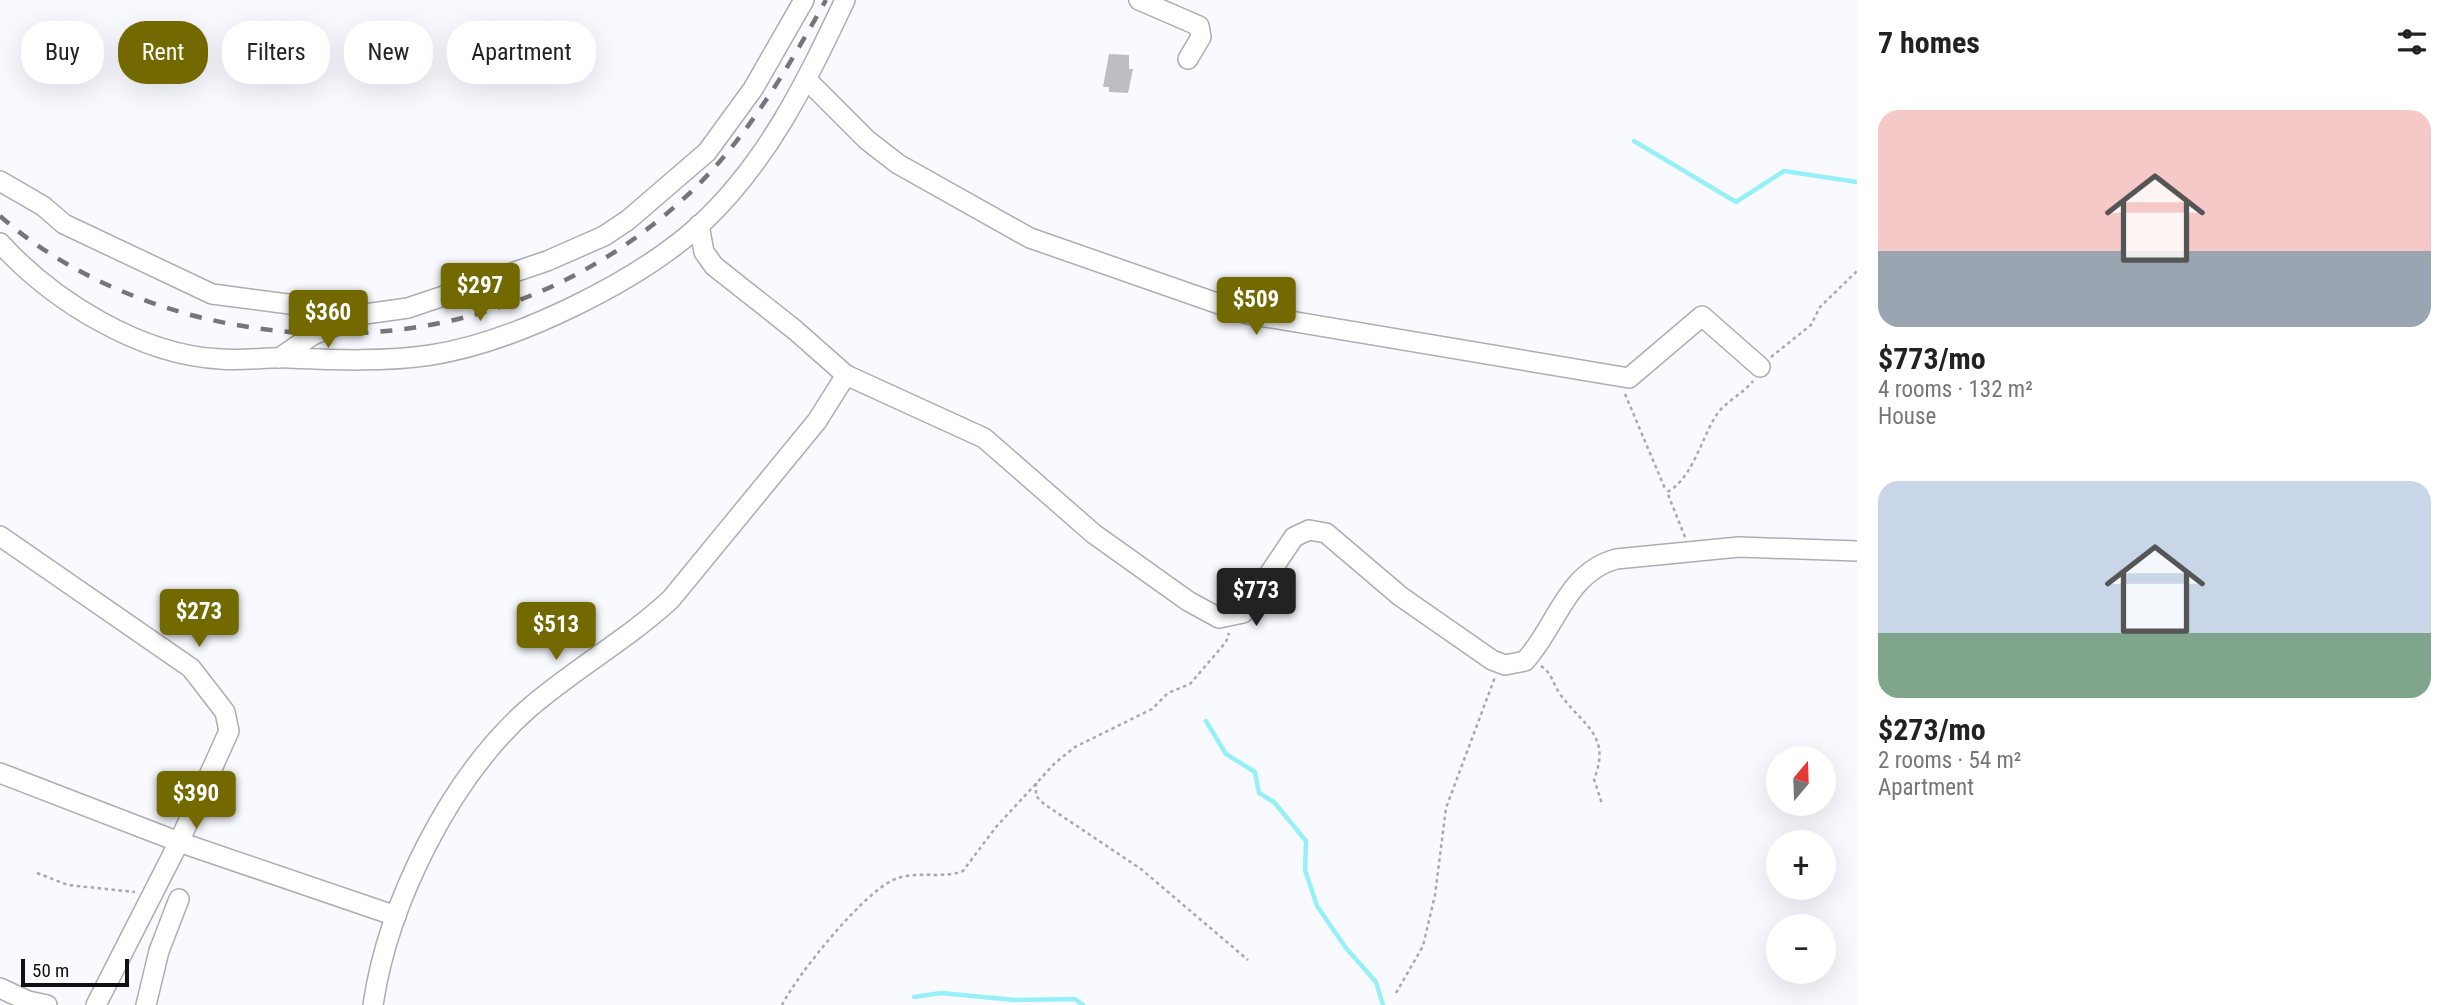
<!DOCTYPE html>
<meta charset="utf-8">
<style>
body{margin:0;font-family:"Roboto Condensed",sans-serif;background:#f2f2f2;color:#222;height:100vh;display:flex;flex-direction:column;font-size:26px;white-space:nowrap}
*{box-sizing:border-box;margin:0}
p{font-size:23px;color:#767676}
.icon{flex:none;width:38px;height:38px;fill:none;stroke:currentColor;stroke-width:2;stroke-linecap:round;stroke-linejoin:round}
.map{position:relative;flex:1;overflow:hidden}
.sheet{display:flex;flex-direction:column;background:#fff;width:595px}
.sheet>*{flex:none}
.guide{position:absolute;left:21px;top:21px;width:665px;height:63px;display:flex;gap:14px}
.needle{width:46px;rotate:19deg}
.fabs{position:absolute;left:1766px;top:746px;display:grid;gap:14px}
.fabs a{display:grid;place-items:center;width:70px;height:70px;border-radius:50%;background:#fff;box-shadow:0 7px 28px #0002;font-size:35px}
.scale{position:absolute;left:21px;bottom:18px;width:108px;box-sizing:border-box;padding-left:7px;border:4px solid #101012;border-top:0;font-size:19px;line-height:24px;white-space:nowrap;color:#101012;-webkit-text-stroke:5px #fff;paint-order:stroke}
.price{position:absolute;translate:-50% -60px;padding:0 16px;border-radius:7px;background:#736901;color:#fff;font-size:23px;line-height:46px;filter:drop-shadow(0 2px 4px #0008)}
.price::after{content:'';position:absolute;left:50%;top:42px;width:21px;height:16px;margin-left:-10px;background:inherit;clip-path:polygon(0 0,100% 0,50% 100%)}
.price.selected{background:#222;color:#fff}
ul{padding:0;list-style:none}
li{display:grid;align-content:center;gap:14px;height:371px;padding:0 21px}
li span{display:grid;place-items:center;height:217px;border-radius:21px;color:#555}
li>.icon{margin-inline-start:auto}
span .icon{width:126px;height:126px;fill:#fffc;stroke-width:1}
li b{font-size:30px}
h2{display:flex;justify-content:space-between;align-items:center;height:84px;padding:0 21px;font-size:30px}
.pill{padding:0 24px;border-radius:28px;background:#fff;box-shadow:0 7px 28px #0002;font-size:24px;line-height:63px}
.pill.selected{background:#736901;color:#fff}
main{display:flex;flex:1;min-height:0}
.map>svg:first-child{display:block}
</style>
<main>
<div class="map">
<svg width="1857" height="1005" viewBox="0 0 1857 1005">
<rect width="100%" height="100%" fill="#f9faff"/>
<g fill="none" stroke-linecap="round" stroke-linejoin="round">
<!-- stream -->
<g stroke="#97f0f8" stroke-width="4.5">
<polyline points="1634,141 1736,202 1784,171 1857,182"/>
<polyline points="1206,721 1226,754 1255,772 1259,793 1274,802 1306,841 1305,870 1317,906 1346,948 1376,982 1383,1005"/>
<polyline points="914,997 941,993 1015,1000 1075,999 1083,1005"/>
</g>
</g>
<!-- building -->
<polygon fill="#bdbec3" points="1109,54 1129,55 1129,69 1133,69 1128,93 1109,92 1109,87 1103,87"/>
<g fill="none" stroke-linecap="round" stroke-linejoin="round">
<!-- minor casing -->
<g stroke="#adadb2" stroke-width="22">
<g id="minor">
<polyline points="1139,0 1199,26 1201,37 1188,59"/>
<polyline points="807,80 867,140 898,164 1030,238 1248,314 1629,378 1702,316 1760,367"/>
<polyline points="0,181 43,206 64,224 212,294 365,314 408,308 547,261 604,236 628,220 707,152 753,89 804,0"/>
<path d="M699,225l5,27 10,14 81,64 51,45 138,63 110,96 94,67 31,17 24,-5 51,-76 15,-7 17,3 74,63 92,64 13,5 20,-4c32,-35 41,-88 91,-102l123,-12 118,4"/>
<path d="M0,243c53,58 140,112 220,116 23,2 46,-2 69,-1 48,2 95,4 142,-3 84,-13 206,-73 269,-130 68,-63 106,-143 145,-225"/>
<polyline points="279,358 313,335 358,317"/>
<polyline points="0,536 191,668 225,712 229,731 179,842 396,916"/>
<polyline points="0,773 179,842 96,1005"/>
<polyline points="0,988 28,1001 26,1005"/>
<polyline points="28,1001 47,1005"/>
<polyline points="146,1005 159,951 179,899"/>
<path d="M373,1005c15,-102 77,-227 155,-296 46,-40 99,-69 143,-110l146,-178 29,-46"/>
</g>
</g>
<!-- path -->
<g stroke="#a8a9ad" stroke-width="2.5" stroke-dasharray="3.5 3.5" stroke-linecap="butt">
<polyline points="1771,357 1811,325 1820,307 1857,271"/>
<polyline points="1625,394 1666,491"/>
<path d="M1685,537l-18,-45c24,-12 34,-51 47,-73 9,-17 27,-23 39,-38"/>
<path d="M1541,666c11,7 12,18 19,28 22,31 52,41 34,85l8,25"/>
<polyline points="1036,783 1036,796 1044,804 1141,869 1248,960"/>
<polyline points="37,873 68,885 135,892"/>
<polyline points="1396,993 1423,946 1435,895 1446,808 1495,677"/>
<path d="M782,1005c15,-30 85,-118 116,-127 22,-7 44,1 65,-7l33,-44 59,-64 20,-16 77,-38 16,-16 22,-9 36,-42 3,-9"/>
</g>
<!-- minor -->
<use href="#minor" stroke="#fff" stroke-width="19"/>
<!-- rail -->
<path stroke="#76767a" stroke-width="4.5" stroke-dasharray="12 12" stroke-linecap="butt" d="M0,216c54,48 122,80 191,99 183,48 374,3 509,-132 52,-53 90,-119 126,-183"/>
</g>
</svg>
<div class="fabs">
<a><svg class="needle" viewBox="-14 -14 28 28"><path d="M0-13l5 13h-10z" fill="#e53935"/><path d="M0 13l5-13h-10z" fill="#767676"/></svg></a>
<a>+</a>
<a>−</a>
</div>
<div class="scale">50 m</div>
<b class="price" style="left:480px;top:323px">$297</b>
<b class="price" style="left:1256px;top:337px">$509</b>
<b class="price" style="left:328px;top:350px">$360</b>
<b class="price selected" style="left:1256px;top:628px">$773</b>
<b class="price" style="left:199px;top:649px">$273</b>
<b class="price" style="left:556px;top:662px">$513</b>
<b class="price" style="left:196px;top:831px">$390</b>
<div class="guide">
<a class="pill">Buy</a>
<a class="pill selected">Rent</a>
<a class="pill">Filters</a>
<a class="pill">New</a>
<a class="pill">Apartment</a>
</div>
</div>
<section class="sheet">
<h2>7 homes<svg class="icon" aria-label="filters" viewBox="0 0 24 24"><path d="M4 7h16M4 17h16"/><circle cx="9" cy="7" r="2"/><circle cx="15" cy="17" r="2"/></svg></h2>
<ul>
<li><span style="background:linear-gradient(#f6c9c9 65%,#9aa5b1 0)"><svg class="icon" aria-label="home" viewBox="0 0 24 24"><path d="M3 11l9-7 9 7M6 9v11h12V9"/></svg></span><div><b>$773/mo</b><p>4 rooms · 132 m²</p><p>House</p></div></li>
<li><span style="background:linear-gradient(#c9d6e8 70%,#7fa58c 0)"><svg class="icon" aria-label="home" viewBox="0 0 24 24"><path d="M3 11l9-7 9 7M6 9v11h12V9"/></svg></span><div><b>$273/mo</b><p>2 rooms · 54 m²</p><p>Apartment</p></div></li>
</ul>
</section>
</main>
